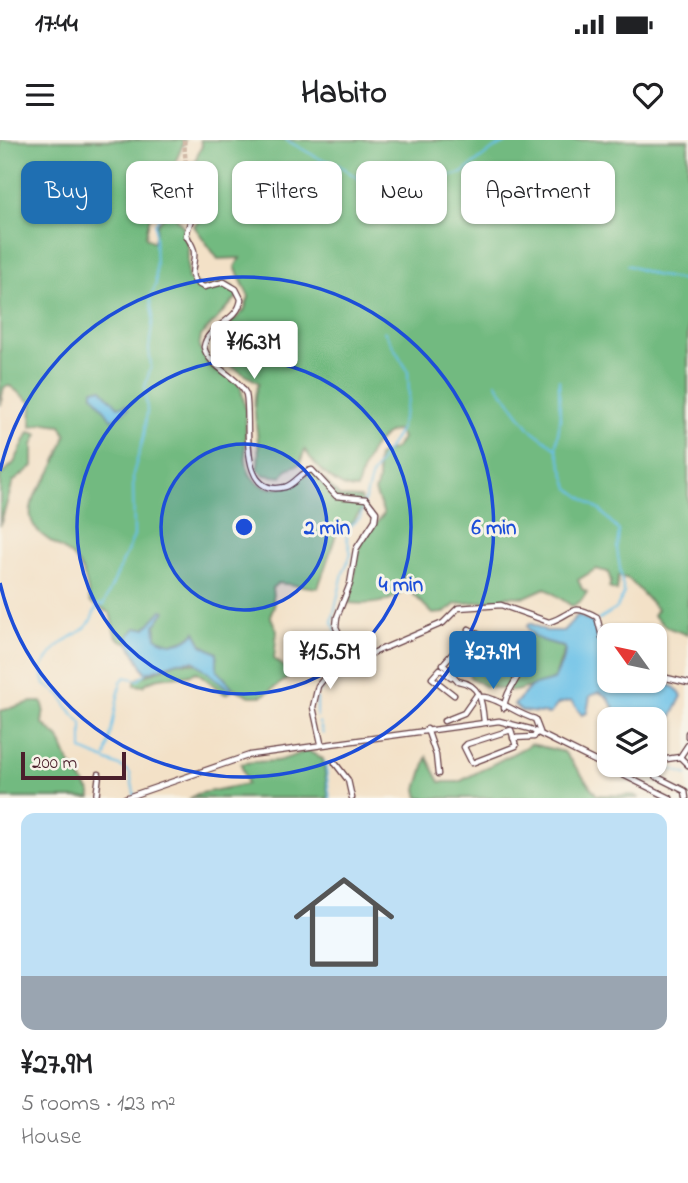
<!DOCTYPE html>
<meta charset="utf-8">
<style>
body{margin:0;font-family:"Indie Flower",sans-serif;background:#f2f2f2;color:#202124;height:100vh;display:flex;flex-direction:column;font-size:26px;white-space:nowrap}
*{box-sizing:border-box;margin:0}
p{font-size:23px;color:#757577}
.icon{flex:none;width:38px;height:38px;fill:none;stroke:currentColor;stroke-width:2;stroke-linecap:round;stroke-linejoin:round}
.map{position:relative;height:658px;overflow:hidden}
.side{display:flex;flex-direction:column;background:#fff;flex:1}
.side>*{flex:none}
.guide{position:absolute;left:21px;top:21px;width:648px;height:63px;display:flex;gap:14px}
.needle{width:46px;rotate:303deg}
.fabs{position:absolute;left:597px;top:483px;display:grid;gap:14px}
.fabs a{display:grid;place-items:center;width:70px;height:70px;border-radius:14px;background:#fff;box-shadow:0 2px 5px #0004;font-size:35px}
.scale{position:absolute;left:21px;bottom:18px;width:105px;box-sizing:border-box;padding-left:7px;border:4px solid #4a1f2b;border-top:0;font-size:19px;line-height:24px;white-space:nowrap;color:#4a1f2b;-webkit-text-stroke:5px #f7f3e8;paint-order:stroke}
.price{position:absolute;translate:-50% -60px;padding:0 16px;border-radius:7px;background:#fff;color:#222;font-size:23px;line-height:46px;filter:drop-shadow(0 2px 4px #0008)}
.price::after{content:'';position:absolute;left:50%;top:42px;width:21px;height:16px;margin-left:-10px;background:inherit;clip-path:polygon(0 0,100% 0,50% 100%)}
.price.selected{background:#1f6fb2;color:#fff}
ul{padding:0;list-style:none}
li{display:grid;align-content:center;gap:14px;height:371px;padding:0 21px}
li span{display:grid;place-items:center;height:217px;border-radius:14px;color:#555}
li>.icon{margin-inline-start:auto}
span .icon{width:126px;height:126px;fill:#fffc;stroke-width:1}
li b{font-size:30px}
.pill{padding:0 24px;border-radius:14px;background:#fff;box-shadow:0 2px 5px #0004;font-size:24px;line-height:63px}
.pill.selected{background:#1f6fb2;color:#fff}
.status{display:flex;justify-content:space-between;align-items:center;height:49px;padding:0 35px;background:#fff;direction:ltr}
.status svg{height:19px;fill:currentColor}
header{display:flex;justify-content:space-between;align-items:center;height:91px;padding:0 21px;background:#fff;font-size:32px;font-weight:800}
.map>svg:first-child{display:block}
</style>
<div class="status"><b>17:44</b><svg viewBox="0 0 49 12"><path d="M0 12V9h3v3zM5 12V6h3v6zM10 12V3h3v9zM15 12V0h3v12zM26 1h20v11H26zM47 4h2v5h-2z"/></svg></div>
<header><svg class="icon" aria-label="menu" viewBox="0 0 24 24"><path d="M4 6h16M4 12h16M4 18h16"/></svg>Habito<svg class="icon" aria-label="heart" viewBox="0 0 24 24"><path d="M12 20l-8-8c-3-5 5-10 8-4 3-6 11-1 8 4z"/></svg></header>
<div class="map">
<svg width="688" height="658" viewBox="0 0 688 658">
<rect width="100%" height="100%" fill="#f7f3e8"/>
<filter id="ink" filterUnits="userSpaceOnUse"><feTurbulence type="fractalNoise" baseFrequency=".0143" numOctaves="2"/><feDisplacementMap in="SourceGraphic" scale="14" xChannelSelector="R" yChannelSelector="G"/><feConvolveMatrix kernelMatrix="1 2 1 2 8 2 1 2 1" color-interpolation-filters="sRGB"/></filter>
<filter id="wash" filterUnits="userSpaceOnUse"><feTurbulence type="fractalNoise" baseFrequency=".00686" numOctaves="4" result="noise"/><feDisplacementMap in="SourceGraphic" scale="28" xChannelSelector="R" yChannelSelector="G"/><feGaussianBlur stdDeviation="1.57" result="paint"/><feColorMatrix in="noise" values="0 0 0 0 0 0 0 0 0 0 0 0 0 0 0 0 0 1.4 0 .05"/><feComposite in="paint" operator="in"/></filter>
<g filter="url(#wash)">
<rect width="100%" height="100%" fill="#f3e1c7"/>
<!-- forest -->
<g fill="#72ba80" stroke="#5e6c56" stroke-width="2">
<path d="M0,0h185l-11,25 -16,15 9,5 17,-3 -1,12c-27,9 -34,14 -37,43l8,5 3,-18 12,-13c26,20 17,40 19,68l14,8 22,-5 9,5 5,9 -37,40 -2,11 5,10 36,28c3,11 6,22 6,33 1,23 -10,66 26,70 20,3 27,-16 44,-17l24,26 21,1 2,10 -13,18 -12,3 -20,59 -40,-5 -6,5 2,18 -4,9 7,16 -3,28 14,11v8l-26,18h-12l-17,-8 -16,-18v-17l-15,-8 -7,-13c-10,12 -27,15 -39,5l-1,-12 9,-14 -18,17 -17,7v8c-20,-5 -13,-14 -19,-30l-20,-11c-3,-15 -4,-27 -13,-40 -14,-19 -51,-25 -46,-54 2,-14 11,-22 18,-33 7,-12 13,-26 17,-40l-5,-10 -17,-2 -13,4 1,-24 -22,-17 -6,1 -4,19z"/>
<path d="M200,0h488v495l-22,-8 -13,-12 4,-6 -28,-30 -11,-3 -1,15 -8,-3 2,-7 -3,-9 -12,-3 -18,11 4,9 5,3 -6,9 -9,5 -27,-18 -20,9 -17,-1 -9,4 -43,4 -12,9 -11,1 -22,-22 -3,-15 -5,-1 2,11c-10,17 -37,18 -56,16l12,-62 23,-27 -9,-22c7,-19 0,-20 3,-36l18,-8 6,-10 -4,-8c-25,4 -35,36 -41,59 -19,1 -42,-23 -52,-39l-5,14 -13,5 -5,8 -17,-2 -8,-5c7,-28 -10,-64 2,-87l-28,-17 9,-12 -25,-4 1,-13 28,-26 5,-14 -14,-30 5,-9 -22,1 -24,-33 16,-19h-9c0,-7 3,-17 1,-24 -3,-19 -13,-15 0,-37z"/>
<polygon points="29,292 38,294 33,305 33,326 13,342 0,386 0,336 14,323"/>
<path d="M532,495l33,13 -11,32 -39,11 -31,-5 -14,-9c-4,-16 3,-26 16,-35l28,13 12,-18z"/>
<path d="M178,522l22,2 31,27 -6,3 -28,-22c-17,8 -39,0 -54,14l-8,-1v-5z"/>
<polygon points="32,562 42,562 44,568 42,583 59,598 69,622 91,653 91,658 0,658 2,636 0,571"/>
<polygon points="531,604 564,612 597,655 634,655 640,658 419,658 417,649 427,617 440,642 459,642"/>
<path d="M308,611l15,8 6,39h-138l6,-4 50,-10 -6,-20c12,-3 22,-2 34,-3 7,0 24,-8 33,-10z"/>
</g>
<!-- water -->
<g fill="#6bc1e8" stroke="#5a708a" stroke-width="2">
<polygon points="93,249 102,249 118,267 126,265 128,269 112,280 93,254"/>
<path d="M162,470l3,1 -10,14 1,12c13,10 29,7 39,-5l7,13 15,8v17l16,18 -2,3 -37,-30 -16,1 -32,11 -17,-30v-8l7,-7h10z"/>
<path d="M578,475l19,10 2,12 10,15v29c21,0 61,-7 73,15l-10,20 -17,10 -1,-7h-33l-14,-22 -8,-5 -9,4 -3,17 -5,2 -11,-14 -13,3 -8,10 -29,-3 -7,-6 17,-19 23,-6 10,-22 1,-10c-14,-7 -32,-6 -38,-22l3,-3 16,8h17z"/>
</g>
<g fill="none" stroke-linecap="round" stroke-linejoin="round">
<!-- stream -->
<g stroke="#6bc1e8" stroke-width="2">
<polyline points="286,0 320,19 336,23 360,40 398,42 416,35 445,37 462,33 493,9 512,0"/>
<polyline points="627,125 654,135 688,141"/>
<polyline points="559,240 560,280 556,308 569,348 601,371 619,391 617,409 624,454 616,469 598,480"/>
<polyline points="496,243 530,289 556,308"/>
<polyline points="341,501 332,482 343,433 351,414 346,394 348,388 360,378 372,335 400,289 409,257 408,231 384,191"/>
<polyline points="330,526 336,520"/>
<polyline points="319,553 324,542"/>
<polyline points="317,577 317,558"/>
<polyline points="319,582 323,594"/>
<polyline points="654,615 660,617 668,628 688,635"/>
<polyline points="106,617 121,541 126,537 139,540 146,533"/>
<polyline points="325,622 330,658"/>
<path d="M135,658l-5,-25 -6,-5 -42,-18v-27l-14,-15 -7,-13 -16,-10 -4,-16c16,-27 20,-24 44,-41 7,-5 8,-17 14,-24l4,2 31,-70 -1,-62 11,-38 3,-25 -2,-24 6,-21 -2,-17 4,-32 -3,-18 6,-15 -1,-60 6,-10"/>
</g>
</g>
</g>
<g filter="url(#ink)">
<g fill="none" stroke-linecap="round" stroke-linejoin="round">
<!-- minor-tunnel -->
<polyline stroke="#d1baa8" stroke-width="4.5" stroke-dasharray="4.5 2" stroke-linecap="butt" points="184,0 186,28"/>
<!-- minor casing -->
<g stroke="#633c42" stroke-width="7">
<g id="minor">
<path d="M186,28l8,42 -8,25c3,5 7,11 8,16 2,16 -10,28 10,36l20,-5 12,7 5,10c-2,23 -34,26 -37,48 5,21 33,28 42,47 6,26 -10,105 39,93 11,-3 15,-15 27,-17l24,26 30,3 10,13 -1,8 -19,29 -6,35 -13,33 -1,10 11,23 -29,36 -5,21 8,36"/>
<path d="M469,489l18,10 38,12c-1,27 -19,35 -21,57"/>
<path d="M326,533l117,-50 15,-15 43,-3 48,17c24,-7 21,-21 48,-5l5,20 7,7"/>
<polyline points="654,535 688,543"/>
<polyline points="451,537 440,529 432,538 454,555"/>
<path d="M482,557c13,-1 36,18 53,22l5,13"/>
<polyline points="444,581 464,573 478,553"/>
<path d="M484,582c-2,-21 -3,-37 -26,-41l-15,-17 9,-10 11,7 24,-22"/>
<polyline points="427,589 436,615 438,634"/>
<polygon points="511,590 516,606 472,623 464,607 467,604"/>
<polyline points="688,593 688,597"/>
<polyline points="513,598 534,597 537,592"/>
<polyline points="680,617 688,605"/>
<polyline points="654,621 680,617 688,625"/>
<polyline points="335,623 348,640 352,658"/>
<polyline points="636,625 648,626 655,636 685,651 686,658"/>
<polyline points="96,658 99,634"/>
<polyline points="125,658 250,615 499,581 530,589 670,658"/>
</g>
</g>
<!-- minor -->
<use href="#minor" stroke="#fff" stroke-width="4.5"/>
</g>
</g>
<!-- distance rings -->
<circle cx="244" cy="387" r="83" fill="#1d4ed8" fill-opacity=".12"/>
<g fill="none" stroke="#1d4ed8" stroke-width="3.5">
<circle cx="244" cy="387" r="83"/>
<circle cx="244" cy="387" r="167"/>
<path d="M0 331A250 250 0 1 1 0 443"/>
</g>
<circle cx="244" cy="387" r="10" fill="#1d4ed8" stroke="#f7f3e8" stroke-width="3.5"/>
<g font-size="21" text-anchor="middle" font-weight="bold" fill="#1d4ed8" stroke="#f7f3e8" stroke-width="6" stroke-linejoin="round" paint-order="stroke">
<text x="327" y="394">2 min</text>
<text x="494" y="394">6 min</text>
<text x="401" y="451">4 min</text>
</g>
</svg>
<div class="fabs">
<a><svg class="needle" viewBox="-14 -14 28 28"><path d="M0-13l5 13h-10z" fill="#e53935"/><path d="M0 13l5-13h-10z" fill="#757577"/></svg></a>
<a><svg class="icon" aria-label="layers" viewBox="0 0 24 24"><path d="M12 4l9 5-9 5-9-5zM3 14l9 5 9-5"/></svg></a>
</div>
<div class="scale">200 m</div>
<b class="price" style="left:254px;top:241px">¥16.3M</b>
<b class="price" style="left:330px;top:551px">¥15.5M</b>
<b class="price selected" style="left:493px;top:551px">¥27.9M</b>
<div class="guide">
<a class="pill selected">Buy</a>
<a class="pill">Rent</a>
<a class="pill">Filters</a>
<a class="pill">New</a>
<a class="pill">Apartment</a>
</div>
</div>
<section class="side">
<ul>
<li><span style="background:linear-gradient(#bfe0f5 75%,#9aa5b1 0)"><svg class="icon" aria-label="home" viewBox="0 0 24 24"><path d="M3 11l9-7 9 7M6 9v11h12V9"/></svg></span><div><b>¥27.9M</b><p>5 rooms · 123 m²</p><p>House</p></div></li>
</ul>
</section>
